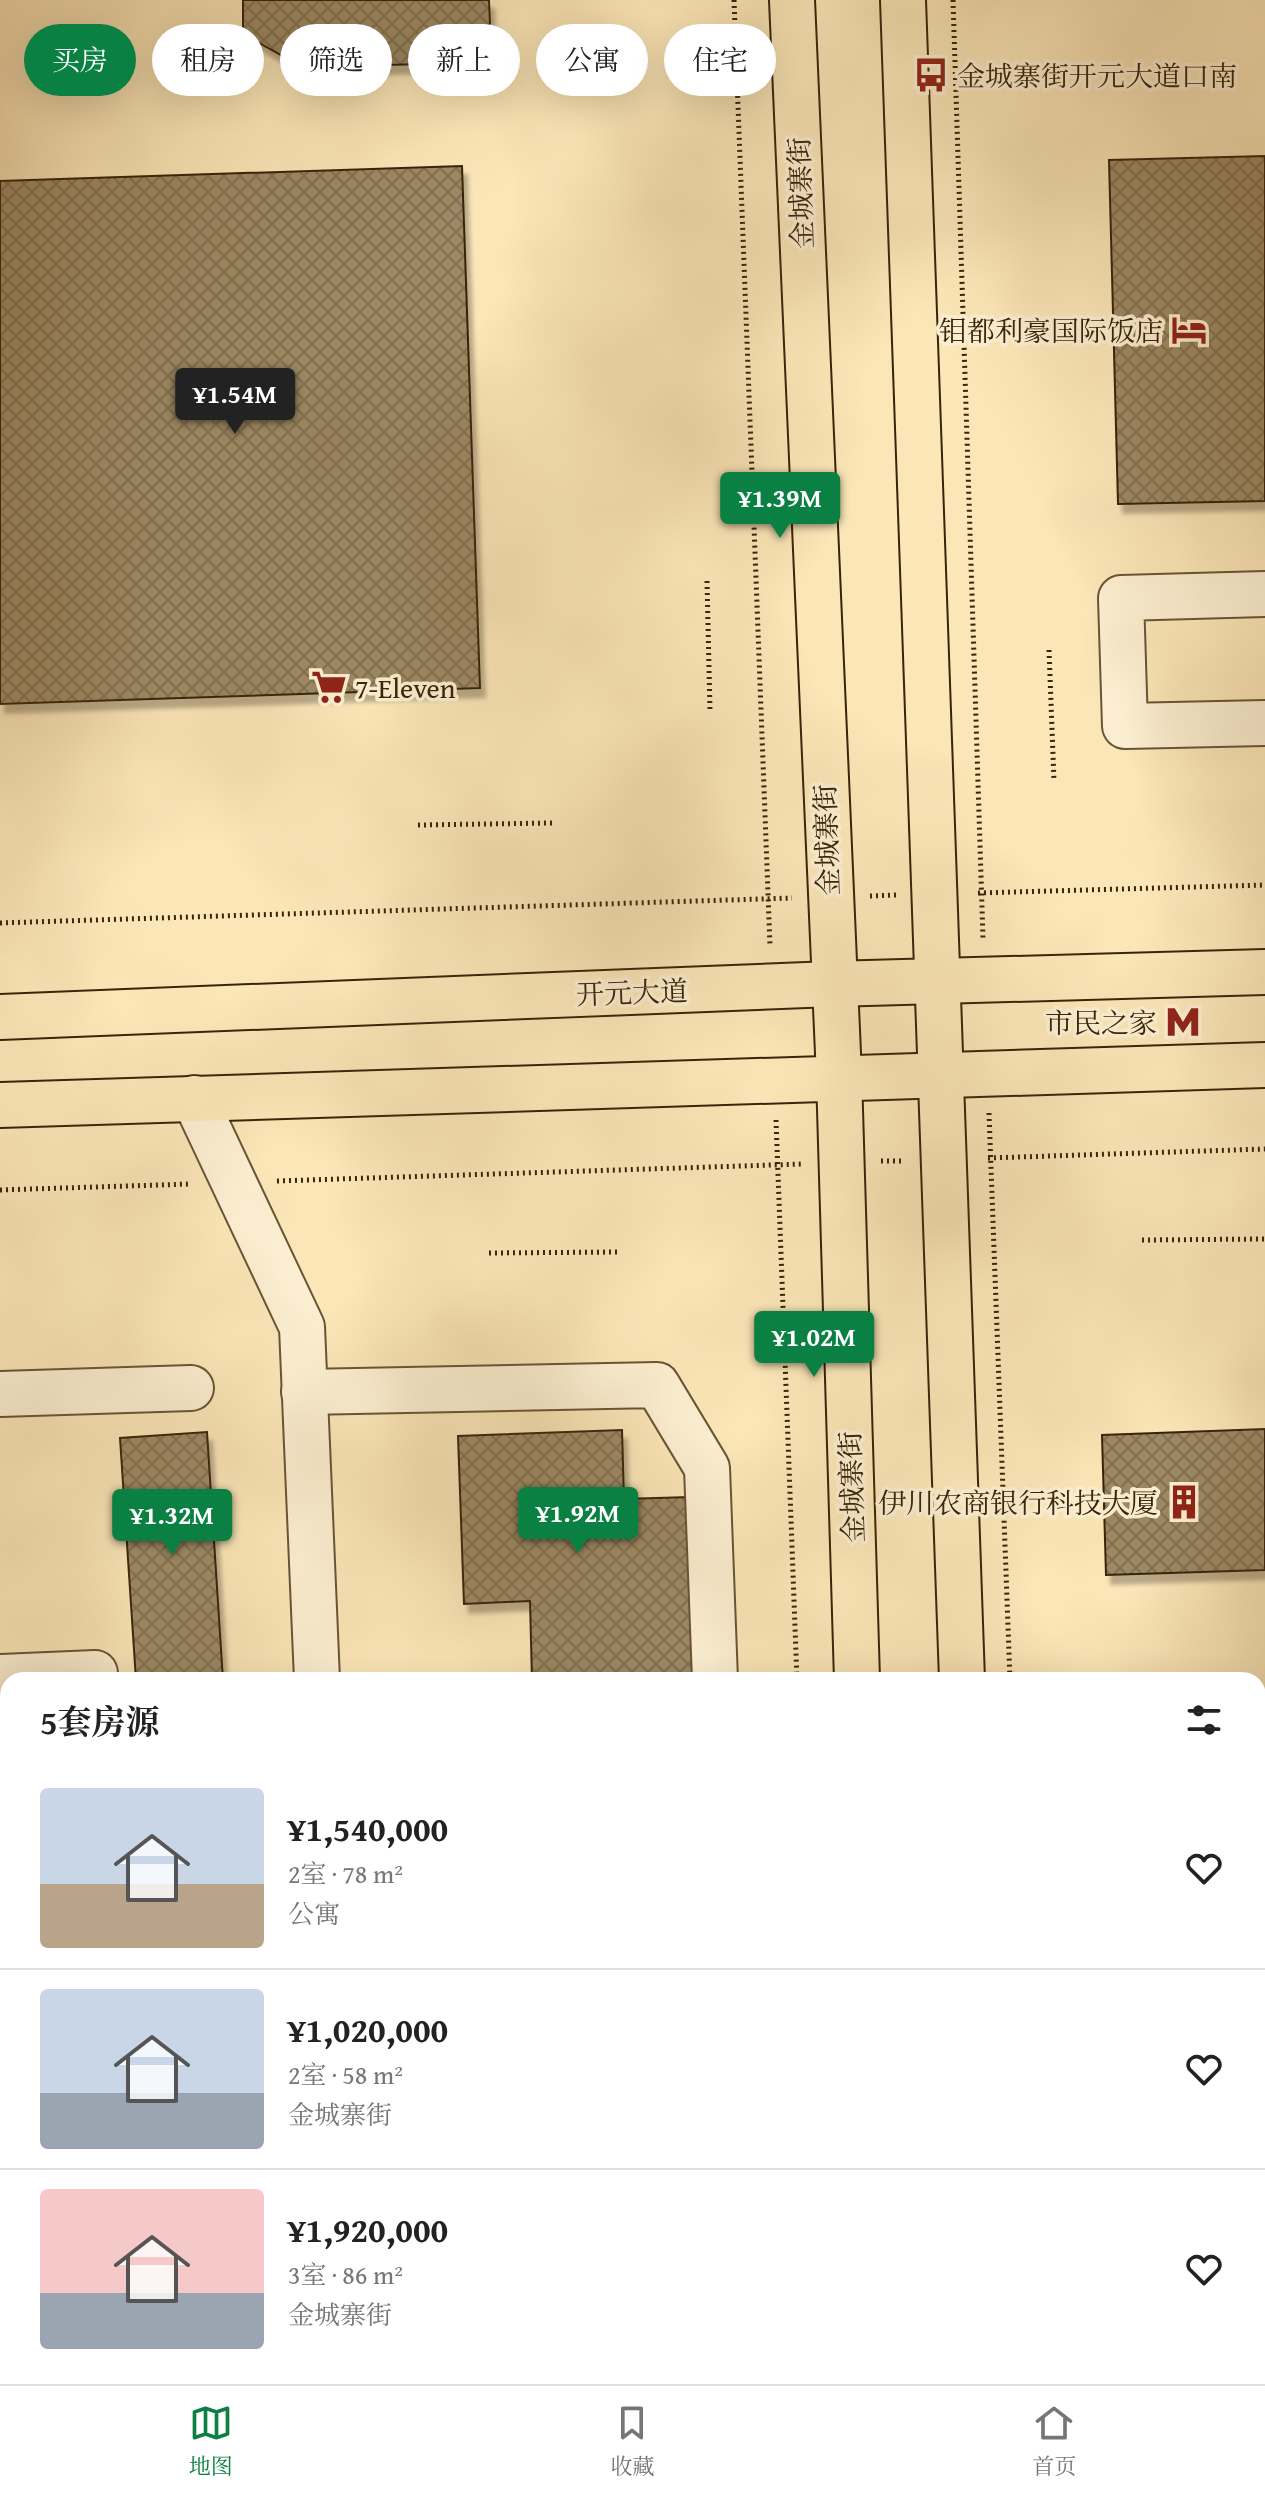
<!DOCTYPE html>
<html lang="zh">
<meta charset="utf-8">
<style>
body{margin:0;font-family:"Gentium Book Plus","Noto Serif SC",serif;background:#f2f2f2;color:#222;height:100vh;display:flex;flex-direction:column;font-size:30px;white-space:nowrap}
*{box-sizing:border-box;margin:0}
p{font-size:26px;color:#767676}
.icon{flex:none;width:44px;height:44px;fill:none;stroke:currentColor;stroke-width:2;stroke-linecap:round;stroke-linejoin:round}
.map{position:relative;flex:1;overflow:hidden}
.side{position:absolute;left:0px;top:1672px;width:1266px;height:712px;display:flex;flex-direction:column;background:#fff;border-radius:24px 24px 0 0;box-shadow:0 8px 32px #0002}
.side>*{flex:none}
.banner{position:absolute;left:24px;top:24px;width:800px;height:72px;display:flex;gap:16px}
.price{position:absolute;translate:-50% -68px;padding:0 18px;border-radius:8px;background:#0b8043;color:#fff;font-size:26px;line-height:52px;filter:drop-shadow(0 2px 4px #0008)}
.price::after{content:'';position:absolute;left:50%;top:48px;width:24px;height:18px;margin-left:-12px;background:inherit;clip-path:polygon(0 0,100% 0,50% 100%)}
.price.selected{background:#222;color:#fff}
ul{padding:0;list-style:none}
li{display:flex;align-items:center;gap:24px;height:200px;padding:0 40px}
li+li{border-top:2px solid #e0e0e0}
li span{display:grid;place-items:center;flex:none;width:224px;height:160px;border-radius:8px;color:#555}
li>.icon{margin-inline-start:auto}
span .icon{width:96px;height:96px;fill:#fffc;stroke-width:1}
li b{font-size:34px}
h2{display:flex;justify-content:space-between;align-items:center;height:96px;padding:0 40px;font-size:34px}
.tag{padding:0 28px;border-radius:36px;background:#fff;box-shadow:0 8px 32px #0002;font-size:28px;line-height:72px}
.tag.selected{background:#0b8043;color:#fff}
.dock{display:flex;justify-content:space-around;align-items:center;height:112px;border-top:2px solid #e0e0e0;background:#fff;font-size:22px;color:#767676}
.dock a{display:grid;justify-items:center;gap:4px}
.dock .selected{color:#0b8043}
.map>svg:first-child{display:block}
</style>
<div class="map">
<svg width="1265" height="2384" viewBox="0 0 1265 2384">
<defs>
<pattern id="building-cross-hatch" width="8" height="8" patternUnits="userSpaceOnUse" patternTransform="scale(2)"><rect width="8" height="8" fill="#9d8964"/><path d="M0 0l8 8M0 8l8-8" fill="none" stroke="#817051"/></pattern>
<filter id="shadow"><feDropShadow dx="5" dy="9" stdDeviation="2" flood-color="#0004"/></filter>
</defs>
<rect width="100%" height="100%" fill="#fbe6b8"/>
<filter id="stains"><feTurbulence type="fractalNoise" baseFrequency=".0025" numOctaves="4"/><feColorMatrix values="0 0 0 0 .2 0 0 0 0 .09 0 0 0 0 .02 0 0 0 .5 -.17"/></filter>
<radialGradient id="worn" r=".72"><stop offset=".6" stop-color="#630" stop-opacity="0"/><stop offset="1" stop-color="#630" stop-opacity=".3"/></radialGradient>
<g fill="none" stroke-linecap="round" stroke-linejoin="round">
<!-- canal -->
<g stroke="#b9a47c" stroke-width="40">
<polyline points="1258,2196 1265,2195"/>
<polyline points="0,2311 8,2310"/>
</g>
</g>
<!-- building -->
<g fill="url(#building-cross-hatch)" stroke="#382409" stroke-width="2" filter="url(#shadow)">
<polygon points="243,0 489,0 490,24 478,38 422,64 352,66 288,59 243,34"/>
<polygon points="1265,156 1265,501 1118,504 1109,160"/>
<polygon points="462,166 480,688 0,704 0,181"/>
<polygon points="1265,1429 1265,1570 1106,1575 1102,1435"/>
<polygon points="622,1430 624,1499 689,1497 695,1680 532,1680 530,1601 464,1604 458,1436"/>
<polygon points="207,1432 223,1680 136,1680 120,1438"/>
<rect x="0" y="2011" width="8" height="99"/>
</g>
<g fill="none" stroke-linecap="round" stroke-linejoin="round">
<!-- minor casing -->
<g stroke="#695435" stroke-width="48">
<g id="minor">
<polyline points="1265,594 1121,598 1125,726 1265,723"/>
<polyline points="194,1098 302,1327 317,1680"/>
<polyline points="304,1392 657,1385 707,1468 715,1680"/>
<polyline points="0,1394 191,1388"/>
<polyline points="0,1677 95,1673"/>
<polyline points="0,2142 8,2141"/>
</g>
</g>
<!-- major casing -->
<g stroke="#382409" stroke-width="48">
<g id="major">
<polyline points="792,0 839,1076 857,1680"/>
<polyline points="903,0 962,1680"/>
<polyline points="0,1017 832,984 1265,972"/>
<polyline points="0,1105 1265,1065"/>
<polyline points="879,2376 879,2384"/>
<polyline points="985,2376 986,2384"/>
</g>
</g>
<!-- path -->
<g stroke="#382409" stroke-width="5" stroke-dasharray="2 4" stroke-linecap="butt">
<polyline points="734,0 770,946"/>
<polyline points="953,0 983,939"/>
<polyline points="707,581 710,711"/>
<polyline points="1049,650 1054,781"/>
<polyline points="418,825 552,823"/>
<polyline points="978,893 1265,885"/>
<polyline points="870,896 896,895"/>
<polyline points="0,923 792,898"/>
<polyline points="989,1113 1010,1680"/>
<polyline points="776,1120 797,1680"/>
<polyline points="988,1158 1265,1149"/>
<polyline points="881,1161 903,1161"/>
<polyline points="277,1181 803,1164"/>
<polyline points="0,1190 191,1184"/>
<polyline points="1142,1240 1265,1239"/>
<polyline points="489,1253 620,1252"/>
<polyline points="823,2376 823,2384"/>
<polyline points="1035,2376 1036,2384"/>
</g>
<!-- minor -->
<use href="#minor" stroke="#fcefd1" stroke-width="44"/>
<!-- major -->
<use href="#major" stroke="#fbe6b8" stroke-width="44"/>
</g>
<!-- icons -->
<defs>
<g id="bus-bare" transform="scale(2.76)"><path d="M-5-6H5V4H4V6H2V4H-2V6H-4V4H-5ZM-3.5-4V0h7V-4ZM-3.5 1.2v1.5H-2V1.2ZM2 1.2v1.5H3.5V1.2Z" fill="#8f2418" stroke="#fcefd1" stroke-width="2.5" paint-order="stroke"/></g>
<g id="hotel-bare" transform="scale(2.76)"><path d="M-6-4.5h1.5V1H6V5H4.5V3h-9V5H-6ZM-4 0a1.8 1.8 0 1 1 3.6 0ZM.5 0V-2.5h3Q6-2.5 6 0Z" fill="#8f2418" stroke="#fcefd1" stroke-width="2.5" paint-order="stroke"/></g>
<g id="supermarket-bare" transform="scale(2.76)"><path d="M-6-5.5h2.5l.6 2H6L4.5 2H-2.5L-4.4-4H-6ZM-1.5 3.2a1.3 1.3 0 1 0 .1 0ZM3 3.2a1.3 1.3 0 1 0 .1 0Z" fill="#8f2418" stroke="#fcefd1" stroke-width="2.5" paint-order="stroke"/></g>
<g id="metro-bare" transform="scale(2.76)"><path d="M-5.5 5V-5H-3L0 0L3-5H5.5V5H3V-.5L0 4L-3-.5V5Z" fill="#8f2418" stroke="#fcefd1" stroke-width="2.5" paint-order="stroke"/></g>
<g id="building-bare" transform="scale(2.76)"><path d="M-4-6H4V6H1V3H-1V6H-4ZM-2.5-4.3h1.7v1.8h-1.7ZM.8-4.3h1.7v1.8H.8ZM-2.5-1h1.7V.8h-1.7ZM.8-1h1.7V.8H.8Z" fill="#8f2418" stroke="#fcefd1" stroke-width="2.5" paint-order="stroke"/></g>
</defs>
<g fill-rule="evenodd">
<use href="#bus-bare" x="931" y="75"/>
<use href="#hotel-bare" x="1189" y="330"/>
<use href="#supermarket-bare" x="329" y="687"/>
<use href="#metro-bare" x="1183" y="1022"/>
<use href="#building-bare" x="1184" y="1502"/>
</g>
<g text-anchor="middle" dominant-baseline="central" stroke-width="7" stroke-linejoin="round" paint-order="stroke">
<!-- poi labels -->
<g font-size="28" fill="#382409" stroke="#fcefd1" text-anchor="end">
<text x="957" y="75" text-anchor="start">金城寨街开元大道口南</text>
<text x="1163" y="330">钼都利豪国际饭店</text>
<text x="355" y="687" text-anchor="start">7-Eleven</text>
<text x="1157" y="1022">市民之家</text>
<text x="1158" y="1502">伊川农商银行科技大厦</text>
</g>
<!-- street labels -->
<g font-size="28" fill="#382409" stroke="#fcefd1">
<text transform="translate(800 193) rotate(-92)">金城寨街</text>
<text transform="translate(826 840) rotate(-92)">金城寨街</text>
<text transform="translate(632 992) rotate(-2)">开元大道</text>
<text transform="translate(851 1487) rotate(-92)">金城寨街</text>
</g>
</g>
<rect width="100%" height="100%" filter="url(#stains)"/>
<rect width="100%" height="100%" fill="url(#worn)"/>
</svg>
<b class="price selected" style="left:235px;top:436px">¥1.54M</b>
<b class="price" style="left:780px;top:540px">¥1.39M</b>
<b class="price" style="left:814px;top:1379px">¥1.02M</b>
<b class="price" style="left:578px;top:1555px">¥1.92M</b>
<b class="price" style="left:172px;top:1557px">¥1.32M</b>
<div class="banner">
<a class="tag selected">买房</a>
<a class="tag">租房</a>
<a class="tag">筛选</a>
<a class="tag">新上</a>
<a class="tag">公寓</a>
<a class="tag">住宅</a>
</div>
<section class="side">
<h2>5套房源<svg class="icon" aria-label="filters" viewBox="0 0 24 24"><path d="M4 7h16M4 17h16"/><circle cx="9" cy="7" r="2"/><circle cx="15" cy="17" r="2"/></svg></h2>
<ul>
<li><span style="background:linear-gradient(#c9d6e8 60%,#b9a48a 0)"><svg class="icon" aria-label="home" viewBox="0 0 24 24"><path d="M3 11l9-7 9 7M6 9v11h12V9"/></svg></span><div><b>¥1,540,000</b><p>2室 · 78 m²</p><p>公寓</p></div><svg class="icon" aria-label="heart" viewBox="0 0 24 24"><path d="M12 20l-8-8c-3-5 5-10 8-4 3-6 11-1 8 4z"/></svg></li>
<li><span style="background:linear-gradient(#c9d6e8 65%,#9aa5b1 0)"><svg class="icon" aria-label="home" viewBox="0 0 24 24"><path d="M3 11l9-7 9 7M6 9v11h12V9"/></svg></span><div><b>¥1,020,000</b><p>2室 · 58 m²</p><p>金城寨街</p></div><svg class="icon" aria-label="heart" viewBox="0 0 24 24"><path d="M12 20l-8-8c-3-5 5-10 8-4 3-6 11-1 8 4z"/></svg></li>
<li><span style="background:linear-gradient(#f6c9c9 65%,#9aa5b1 0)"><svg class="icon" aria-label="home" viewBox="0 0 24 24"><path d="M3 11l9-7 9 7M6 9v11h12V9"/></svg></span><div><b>¥1,920,000</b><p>3室 · 86 m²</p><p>金城寨街</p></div><svg class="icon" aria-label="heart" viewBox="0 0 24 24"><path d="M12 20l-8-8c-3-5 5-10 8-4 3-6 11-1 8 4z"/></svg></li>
</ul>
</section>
</div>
<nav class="dock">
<a class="selected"><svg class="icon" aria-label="map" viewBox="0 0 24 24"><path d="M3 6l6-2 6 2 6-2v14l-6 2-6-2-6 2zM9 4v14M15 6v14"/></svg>地图</a>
<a><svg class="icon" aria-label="saved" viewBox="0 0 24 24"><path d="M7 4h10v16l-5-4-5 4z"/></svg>收藏</a>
<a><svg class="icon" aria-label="home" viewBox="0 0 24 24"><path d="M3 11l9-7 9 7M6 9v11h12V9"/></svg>首页</a>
</nav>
